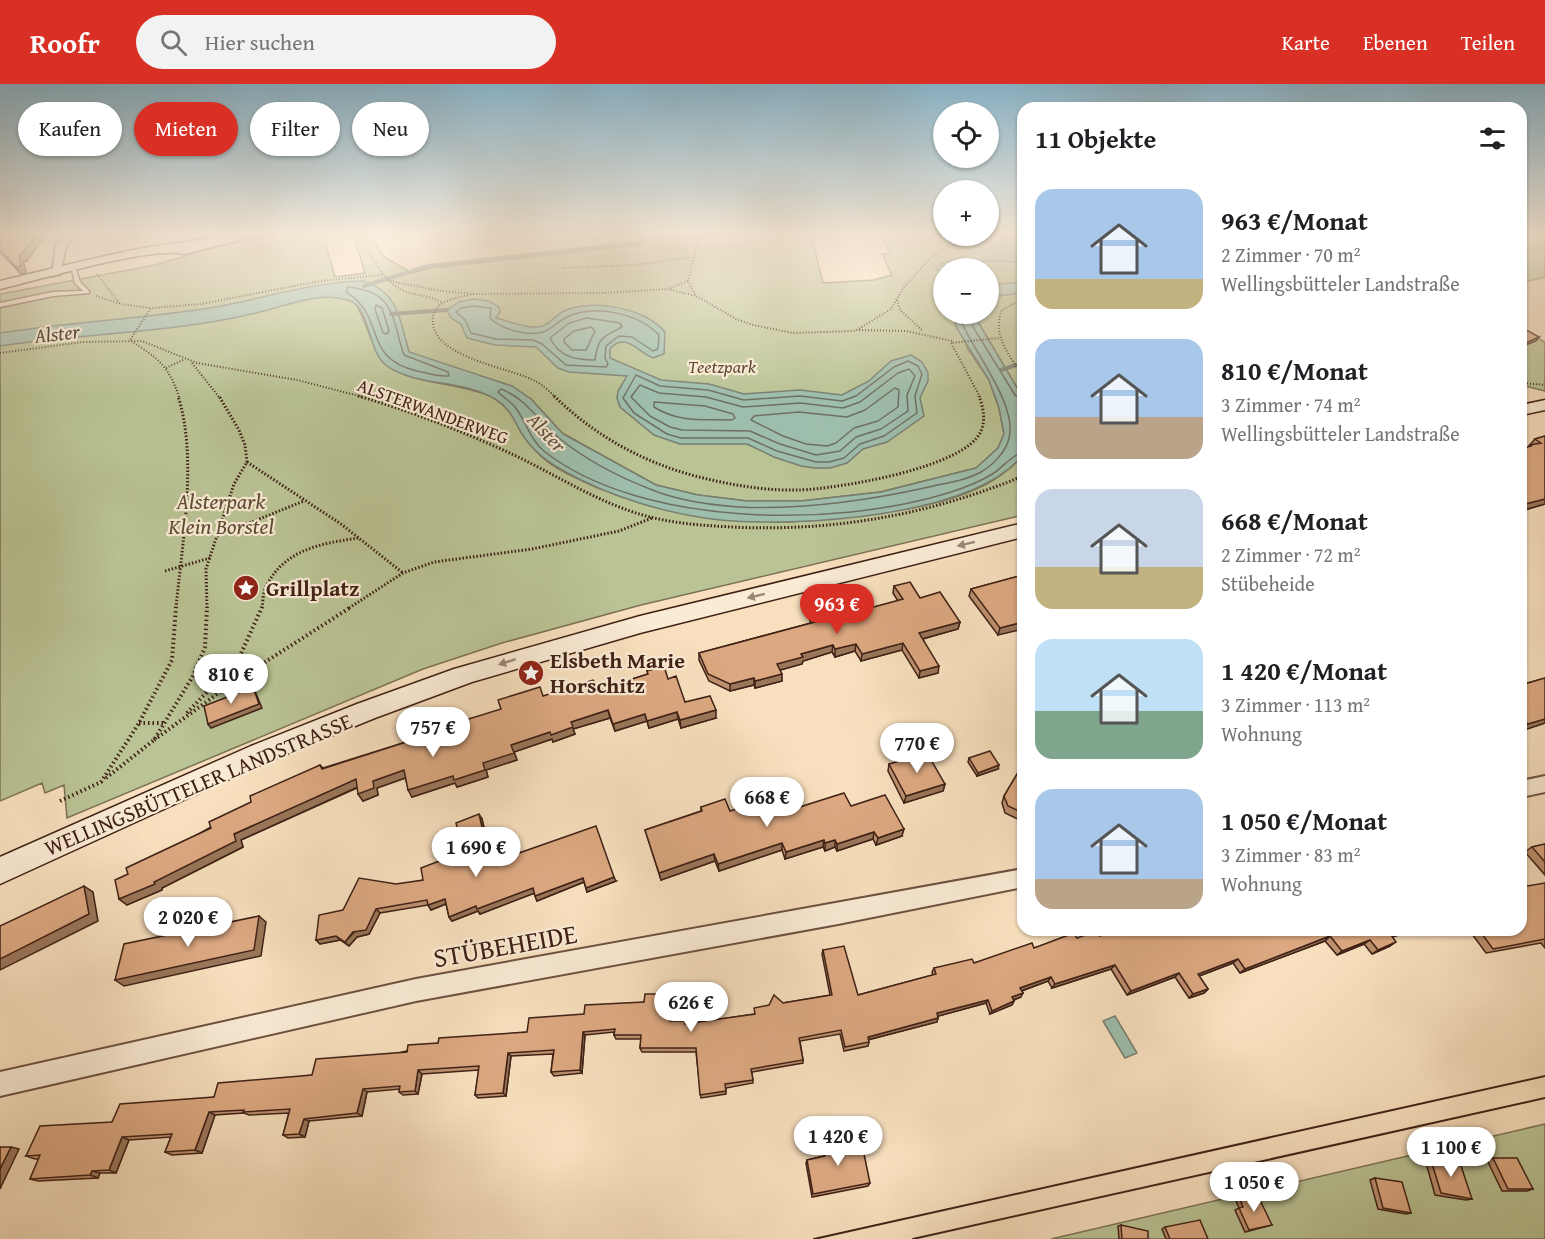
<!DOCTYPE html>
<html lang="de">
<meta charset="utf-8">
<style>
body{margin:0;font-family:"Gentium Book Plus",serif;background:#f2f2f2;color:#202124;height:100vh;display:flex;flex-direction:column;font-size:22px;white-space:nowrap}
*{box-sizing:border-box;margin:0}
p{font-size:20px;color:#757577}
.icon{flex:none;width:33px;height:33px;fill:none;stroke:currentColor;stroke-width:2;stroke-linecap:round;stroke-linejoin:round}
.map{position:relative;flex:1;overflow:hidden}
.drawer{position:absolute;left:1017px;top:18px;width:510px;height:834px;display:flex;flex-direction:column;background:#fff;border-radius:18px;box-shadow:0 2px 4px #0004}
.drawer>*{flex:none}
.guide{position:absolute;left:18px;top:18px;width:570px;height:54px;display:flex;gap:12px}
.buttons{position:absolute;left:933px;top:18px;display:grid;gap:12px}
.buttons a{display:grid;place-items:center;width:66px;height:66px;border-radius:50%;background:#fff;box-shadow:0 2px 4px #0004;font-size:30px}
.price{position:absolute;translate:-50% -51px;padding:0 14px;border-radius:21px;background:#fff;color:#222;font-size:20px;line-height:39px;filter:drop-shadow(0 2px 3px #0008)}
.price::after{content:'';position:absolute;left:50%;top:36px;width:18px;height:14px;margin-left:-9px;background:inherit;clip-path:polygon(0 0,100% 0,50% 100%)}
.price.selected{background:#d93025;color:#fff}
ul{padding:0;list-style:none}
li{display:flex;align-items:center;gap:18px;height:150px;padding:0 18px}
li span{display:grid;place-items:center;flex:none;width:168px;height:120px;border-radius:18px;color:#555}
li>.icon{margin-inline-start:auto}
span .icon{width:72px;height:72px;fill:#fffc;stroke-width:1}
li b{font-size:26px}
h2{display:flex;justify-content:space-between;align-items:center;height:72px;padding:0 18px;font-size:26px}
.pill{padding:0 21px;border-radius:27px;background:#fff;box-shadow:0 2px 4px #0004;font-size:21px;line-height:54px}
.pill.selected{background:#d93025;color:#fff}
header{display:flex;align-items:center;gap:36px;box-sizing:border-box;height:84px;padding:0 30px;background:#d93025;color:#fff}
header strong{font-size:28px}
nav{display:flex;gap:33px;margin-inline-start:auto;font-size:21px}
.search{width:420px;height:54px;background:#f2f2f2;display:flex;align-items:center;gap:15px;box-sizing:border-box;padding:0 21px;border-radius:33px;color:#757577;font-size:22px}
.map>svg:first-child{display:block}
</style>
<header>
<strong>Roofr</strong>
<div class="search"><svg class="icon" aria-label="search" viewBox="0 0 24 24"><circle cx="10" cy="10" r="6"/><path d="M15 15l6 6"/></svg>Hier suchen</div>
<nav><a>Karte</a><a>Ebenen</a><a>Teilen</a></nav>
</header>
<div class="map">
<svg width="1545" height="1155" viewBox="0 0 1545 1155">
<rect width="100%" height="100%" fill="#f8e0be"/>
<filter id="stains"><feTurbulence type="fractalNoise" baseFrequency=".00333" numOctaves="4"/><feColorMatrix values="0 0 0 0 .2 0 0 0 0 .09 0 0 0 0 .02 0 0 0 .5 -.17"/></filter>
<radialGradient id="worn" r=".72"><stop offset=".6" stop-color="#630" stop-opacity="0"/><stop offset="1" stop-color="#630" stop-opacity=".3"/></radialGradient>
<!-- green -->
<g fill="#bac394" stroke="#7c7255" stroke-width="1.5">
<path d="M279,150h44l12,43 30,-4 -12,-39h16l15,23 28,16 19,-5 208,-23 9,-9 163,-2 12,49 51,-3 18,-5 -10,-21h9l-11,-20h143v48l-34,3 -1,-17h-44v46h9l15,35 21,31 10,28 5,26 -6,14 -22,20 -96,24 -79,9h-54l-49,-6 -42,-10 -94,-52 -31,-34 -122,-47 -3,-11 -52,-39c13,16 18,52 34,64 22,18 75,17 104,31 22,11 29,37 45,55 13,15 37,25 54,33 20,9 46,10 67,14 35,7 71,17 107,22 22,3 47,-1 68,-3 60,-6 149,-13 190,-63v60l-382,90 -139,38 -79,26 -356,149 -3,-33 -19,8 -3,-10 -42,18v-507l155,-29 69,-20z"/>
<polygon points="1521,150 1545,150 1545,193 1521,199"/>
<polygon points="1023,209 1023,314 976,234 977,230 988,230 989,216 998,212"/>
<polygon points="1521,245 1545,258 1545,307 1521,301"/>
<polygon points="1545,1040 1545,1155 1051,1155"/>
</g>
<!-- water -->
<g fill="#9ebead" stroke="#787f71" stroke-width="1.5">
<polygon points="1010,150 1023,150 1023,178 986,177 944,184 943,188 937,186 936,183 943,179 988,164"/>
<path d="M364,197c35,12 36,39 45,71l103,34 19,13 32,35 93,51 42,10 49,6h54l80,-9 95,-24 22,-20 6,-14 -5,-26 -10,-28 -33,-53 -3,-12 24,-1 2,10 44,74v57c-52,63 -226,72 -303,65 -53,-6 -110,-23 -156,-49 -17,-9 -32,-21 -42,-37 -9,-15 -12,-26 -27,-35 -33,-20 -77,-12 -108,-33 -21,-15 -15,-59 -39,-66 -27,-8 -58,4 -84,11 -86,22 -176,22 -264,35v-13c70,-11 140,-14 210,-25 52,-9 101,-26 154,-27z"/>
<polygon points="1023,198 1023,209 998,212 989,216 989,201"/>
<path d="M473,215l16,2 10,6 1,5 -4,6c12,3 28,10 41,9 11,0 18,-12 27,-16 27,-13 82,-3 101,21l-1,22 -11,4c-15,-6 -28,-27 -43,-9v9l51,22 48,4 35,10 56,-4 42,5 27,-14 22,-20 20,-6 11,7 6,11v8l-8,17 4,18 -37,26 -24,7 -16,14 -17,5h-15l-14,-2 -27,-9 -27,-13h-67l-26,-9 -34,-28 -3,-9 1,-7 9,-15 -58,-4 -11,-4 -22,-21 -41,-2 -28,-7 -6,-14 -10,-6 -4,-8 12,-8z"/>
<polygon points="1115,932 1137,969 1125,974 1103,937"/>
</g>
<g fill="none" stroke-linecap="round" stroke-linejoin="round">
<!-- shore -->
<g stroke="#6e7062" stroke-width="1.5">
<path d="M348,203c48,5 43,30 56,68l44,17 1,4c-11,1 -22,-3 -32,-5 -56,-13 -30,-54 -71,-79z"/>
<polygon points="376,221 382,224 389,247 387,250 383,249 375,225"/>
<path d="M473,222l18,2 -1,10c11,11 38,19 53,14 9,-3 15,-11 24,-15 28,-13 71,-4 92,18l-1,14 -5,2 -21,-14 -13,-1 -13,10 -1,12 3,6 -2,3 -40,-2 -24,-21 -9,-4 -37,-1 -25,-6 -6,-13 -9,-8 5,-4z"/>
<path d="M958,230c12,34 60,89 51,124 -3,14 -16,27 -28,34 -16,9 -35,11 -52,15 -63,14 -126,23 -190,20 -29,-2 -61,-6 -89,-18 -31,-12 -64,-29 -91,-51 -20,-16 -32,-39 -58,-49l-3,3c5,5 12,9 17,15 11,14 15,33 30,45 97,75 290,76 403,41 16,-5 32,-11 46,-20 10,-7 17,-17 29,-21"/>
<polyline points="971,230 973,243 1015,311 1023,315"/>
<path d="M587,234l33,5 2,4c-19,10 -24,10 -27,33 -19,0 -36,-3 -45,-22l19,-15z"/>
<polygon points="591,243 595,247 586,266 572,266 564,258 564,255 574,247"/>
<polygon points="908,277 918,282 922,290 915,312 917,329 884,352 860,360 844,374 829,378 816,378 777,367 748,354 681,354 667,350 634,329 623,314 636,291 660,302 708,306 744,316 800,312 842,317 856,312 894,283"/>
<polygon points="909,285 915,292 907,311 908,327 881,345 856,353 840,367 816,371 780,360 750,347 682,346 670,343 650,332 631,313 640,301 659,309 706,313 743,323 800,319 843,324 860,318 898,289"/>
<polygon points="895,304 899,306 898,323 878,337 854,344 836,359 827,362 806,360 783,352 751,336 754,332 799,328 847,333 865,326"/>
<path d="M654,318l51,4 28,8 2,4 -3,2c-29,-1 -53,3 -78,-13z"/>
</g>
<!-- stream -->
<g stroke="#787f71" stroke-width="4">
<polyline points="364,202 428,182 637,159 642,156 641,150"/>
<polyline points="391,230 447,226"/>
<polyline points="1001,286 1022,279"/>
</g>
<!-- service casing -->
<g stroke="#6d5140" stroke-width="3">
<polygon id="service" points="72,186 76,186 80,198 89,207 89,209 53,212 0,223 0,219 53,208 83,207 75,199"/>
</g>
<!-- minor casing -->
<g stroke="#6d5140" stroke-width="4">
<g id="minor">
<polygon points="66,150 75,150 66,162 60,190 52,192 56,162"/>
<polygon points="1545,692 1545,708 1521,713 1521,697"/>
<polygon points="1023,785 1023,803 838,840 416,917 0,1012 0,988 416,895"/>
</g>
</g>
<!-- secondary casing -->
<g stroke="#3f2116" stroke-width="3">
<g id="secondary">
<path d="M230,150h23l-2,3 -67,17c-34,-8 -144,26 -184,35v-8c48,-11 95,-24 144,-33 29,-5 57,-7 86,-14z"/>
<polygon points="1545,316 1545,326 1521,331 1521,321"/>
<polygon points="1023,439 1023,453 640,549 472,598 375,634 269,677 0,800 0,773 251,662 357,620 454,585 640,532"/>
</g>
</g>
<!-- path-far2 -->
<g stroke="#3f2116" stroke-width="2" stroke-dasharray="1 2" stroke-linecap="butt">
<path d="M361,150c9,21 22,50 46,58 13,4 24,4 36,11"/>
<polyline points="700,150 688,197 696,212 736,235 753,241 793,249 855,247 891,225 904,203 932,173 943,165 978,152"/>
<polyline points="262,152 272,150"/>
<polyline points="81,155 110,150"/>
<polyline points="1521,168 1545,162"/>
<polyline points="562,184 634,181 693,173"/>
<polyline points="97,190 120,220"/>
<polyline points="390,197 441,207 474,210 605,209 667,205 696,212"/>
<polyline points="670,204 688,197"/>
<path d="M474,210c-14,3 -40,6 -41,24 -4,39 75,49 100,62 9,4 16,11 22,17"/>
<polyline points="96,212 121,220 150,224"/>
<path d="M1023,215l-21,11c-11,26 9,46 21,68"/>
<polyline points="897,216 900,226 923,247"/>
<polyline points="859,246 906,247 952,257"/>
<polyline points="0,269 83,258 142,257 197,279 297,296 363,313"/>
<polyline points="192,279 219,313"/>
<polyline points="166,284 185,275"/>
<polyline points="1521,299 1545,301"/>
<path d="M179,313c-11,-33 -21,-38 -49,-57l21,-32 50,-4 119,-23 63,-6"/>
<polyline points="980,313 951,259 1000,254"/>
</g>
<!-- path-far1 -->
<g stroke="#3f2116" stroke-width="3" stroke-dasharray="1.5 2" stroke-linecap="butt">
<path d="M358,312c53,15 106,36 156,59 40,19 77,43 119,57 32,11 64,13 98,15 102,5 198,-12 292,-51"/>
<path d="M554,312c41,40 90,67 145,81 32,8 67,14 100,13 37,-1 167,-22 182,-59 5,-12 2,-24 -2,-35"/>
<polyline points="247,378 341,440 403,489"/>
<polyline points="217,452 304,417"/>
<polyline points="165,487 210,474"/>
<path d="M176,524c6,-65 22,-150 2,-212"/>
<polyline points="207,524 206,485 234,400 247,378 245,361 239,346 219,312"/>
<path d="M262,524c1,-7 1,-17 5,-23 18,-36 56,-42 92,-47"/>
<polyline points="349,524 403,489 434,478 532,465 619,447 652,434"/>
</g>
<!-- path -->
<g stroke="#3f2116" stroke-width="4" stroke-dasharray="1.5 3" stroke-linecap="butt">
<polyline points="187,629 239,574 262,523"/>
<polyline points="139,639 164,639"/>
<polyline points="154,656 231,600 351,523"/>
<polyline points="106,694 154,656 193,592 205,563 207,523"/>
<polyline points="60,717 101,698 139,639 172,576 176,523"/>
</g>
<!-- service -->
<use href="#service" fill="#faebd5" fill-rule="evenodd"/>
<!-- minor -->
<use href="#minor" fill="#faebd5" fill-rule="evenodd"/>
<!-- secondary -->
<use href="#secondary" fill="#faebd5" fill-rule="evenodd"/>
<!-- tram -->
<g stroke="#3f2116" stroke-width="2">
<polyline points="814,1155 1545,992"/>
<polyline points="913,1155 1545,1014"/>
</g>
</g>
<!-- wall -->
<g fill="#bd906f" stroke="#3f2116" stroke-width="1.5">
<polygon points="0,150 27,177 23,177 26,189 21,190 0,168"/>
<polygon points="1545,352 1545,420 1521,427 1521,365 1528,363 1535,355"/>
<polygon points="1023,491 998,551 969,512 971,505"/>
<polygon points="894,502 920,514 960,538 958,545 923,555 938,589 919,594 902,566 861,577 855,567 835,573 832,568 803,577 802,580 780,586 782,597 755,604 754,601 730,607 709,597 699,576 699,569 811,539 803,522 803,515 848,530 898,517 893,509"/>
<polygon points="647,587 668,595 685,618 716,634 681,644 678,635 649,644 647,637 615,647 610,634 573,645 575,650 553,658 552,655 514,668 517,676 486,686 488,693 457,703 455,699 412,713 405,694 377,704 378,711 363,717 357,704 241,756 243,763 162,804 162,806 127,821 119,815 128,790 320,681 323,684 444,646 543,612 601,605 648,590"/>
<polygon points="1545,594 1545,639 1521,647 1521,601"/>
<polygon points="969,674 998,685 977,692 968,678"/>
<polygon points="889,680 945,700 943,707 904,719 888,687"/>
<polygon points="1023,680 1023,735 1020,736 1005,729 1002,719 1004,712"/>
<polygon points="851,722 902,752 876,761 873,755 837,767 835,763 825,767 823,763 785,775 782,766 719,787 715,777 661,796 645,746 701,727 701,723 730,727 790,726"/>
<polygon points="482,735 490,770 499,772 500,776 616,797 587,808 584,798 537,817 534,809 480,830 478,827 452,837 449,833 446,820 431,826 428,821 380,829 369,850 357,853 349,862 340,856 320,860 316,856 343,826 423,796 463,768"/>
<polygon points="1545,760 1545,791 1525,768 1532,763"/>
<polygon points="1545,799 1545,864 1541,859 1486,869 1469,846 1521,846"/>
<polygon points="1407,846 1401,850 1392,853 1390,862 1372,870 1364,860 1337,871 1325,857 1240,889 1233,879 1199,892 1208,905 1204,909 1189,914 1175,893 1127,911 1111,885 1052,904 1048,897 1022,907 1021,913 1014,916 1014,917 1012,921 990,930 986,919 938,932 938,934 937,938 868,956 869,958 868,962 844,967 840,950 800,957 803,976 803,979 752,988 753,999 726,1004 726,1010 701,1014 696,968 642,968 640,964 641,955 616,955 614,951 614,948 585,951 582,989 554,992 551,988 553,970 511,972 506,1012 478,1014 475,1011 479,986 422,990 418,1010 403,1011 399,1008 400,1005 367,1008 362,1032 309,1037 305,1053 288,1054 283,1051 289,1029 249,1031 244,1029 215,1031 202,1069 172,1071 165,1068 171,1053 129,1056 116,1089 100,1089 98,1094 38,1097 30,1095 39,1075 35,1075 26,1072 112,1038 214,1013 312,991 438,959 527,948 584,930 663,914 663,918 671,918 672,922 671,937 685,937 686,940 755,930 783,919 830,911 822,870 823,866 858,911 933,891 932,888 934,884 974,879 1034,864 1077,854 1100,852"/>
<polygon points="829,1053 850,1068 870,1099 868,1102 812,1113 806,1079 807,1076 824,1072 823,1067 824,1063 829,1062 828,1057"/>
<polygon points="1430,1073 1472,1115 1466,1116 1435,1111 1425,1075"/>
<polygon points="1493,1074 1533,1105 1527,1107 1502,1107 1487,1076"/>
<polygon points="1375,1094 1411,1129 1406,1130 1378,1125 1370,1096"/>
<polygon points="1240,1116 1272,1141 1245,1148 1235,1126 1239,1124 1236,1117"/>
<polygon points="1121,1141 1148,1155 1119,1155 1118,1142"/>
<polygon points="1165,1143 1208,1155 1166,1155 1162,1145"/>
</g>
<!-- shaded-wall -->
<g fill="#9a765a" stroke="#3f2116" stroke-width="1.5">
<polygon points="37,150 46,150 27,177 23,177 26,189 21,190 16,183 19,171"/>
<polygon points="1539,253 1536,257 1521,263 1521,261"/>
<polygon points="1545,415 1545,420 1521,427 1521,421"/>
<polygon points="960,538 958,545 918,556 919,549"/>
<polygon points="1023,538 1023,545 998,551 1000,544"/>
<polygon points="903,559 902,566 861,577 862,570"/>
<polygon points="856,560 855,567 835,573 835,565"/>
<polygon points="833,561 832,568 803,577 802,580 777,587 777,580 801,570"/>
<polygon points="939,582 938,589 919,594 920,587"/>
<polygon points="782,590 782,597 755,604 755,597"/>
<polygon points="754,594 754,601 730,607 730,600"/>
<polygon points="253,603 255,607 262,624 211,644 208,640"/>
<polygon points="608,626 610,634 573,645 575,650 553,658 552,655 514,668 517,676 486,686 488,693 457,703 455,699 412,713 408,706 483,679 511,661 550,648 571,638"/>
<polygon points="716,626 716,634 681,644 680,636"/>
<polygon points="677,628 678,635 649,644 647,637"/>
<polygon points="645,630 647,637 615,647 613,640"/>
<polygon points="1545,635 1545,639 1521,647 1528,640"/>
<polygon points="999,681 998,685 977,692 978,689"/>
<polygon points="404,686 408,693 377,704 378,711 363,717 358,710 373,697"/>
<polygon points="356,695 360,702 241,756 243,763 162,804 162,806 127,821 119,815 154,798 234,750"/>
<polygon points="945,700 943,707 904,719 906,712"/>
<polygon points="479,730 482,735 491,775 488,770"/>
<polygon points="904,745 902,752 876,761 878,754"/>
<polygon points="874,748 873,755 837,767 837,760"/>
<polygon points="824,756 823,763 785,775 786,768"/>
<polygon points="835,756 835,763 825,767 825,759"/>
<polygon points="782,759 782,766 719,787 718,780"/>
<polygon points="714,770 715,777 661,796 659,789"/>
<polygon points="614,793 616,797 587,808 586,804"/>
<polygon points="583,794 584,798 537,817 535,812"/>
<polygon points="84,802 93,808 98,837 0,886 0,875"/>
<polygon points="533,804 535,809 480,830 478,827 452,837 449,833 476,822"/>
<polygon points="445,815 448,819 431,826 428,821"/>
<polygon points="376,825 380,829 369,850 357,853 349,862 345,858"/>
<polygon points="259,832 266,838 261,872 124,902 115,896"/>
<polygon points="1407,846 1401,850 1385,856 1391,851"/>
<polygon points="336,852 340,856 320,860 316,856"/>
<polygon points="1330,852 1325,857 1240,889 1245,885"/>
<polygon points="1370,856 1364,860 1337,871 1342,867"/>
<polygon points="1396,858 1390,862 1372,870 1378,866"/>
<polygon points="1238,875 1233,879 1194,894 1198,890"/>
<polygon points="1115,881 1111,885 1052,904 1055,900"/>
<polygon points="1179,889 1175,893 1127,911 1131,907"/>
<polygon points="1051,893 1048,897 1018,908 1020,904"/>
<polygon points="1208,905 1204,909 1189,914 1193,910"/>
<polygon points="1023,909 1021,913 1010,917 1012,913"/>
<polygon points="988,916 986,919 935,933 937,929"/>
<polygon points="1014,917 1012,921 990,930 992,927"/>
<polygon points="671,918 672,922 671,940 670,937"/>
<polygon points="938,934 937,938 867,956 868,953"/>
<polygon points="583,948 585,951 582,989 580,986"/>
<polygon points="508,969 511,972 506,1012 503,1009"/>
<polygon points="418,986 422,990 418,1010 415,1007"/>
<polygon points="363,1005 367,1008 362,1032 357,1029"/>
<polygon points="209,1028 215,1031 202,1069 195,1066"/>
<polygon points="304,1035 309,1037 305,1053 299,1050"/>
<polygon points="122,1053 129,1056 116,1089 109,1086"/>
<polygon points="11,1063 19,1065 0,1105 0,1085"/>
<polygon points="92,1087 100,1089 98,1094 90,1091"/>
</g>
<!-- building -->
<g fill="#dca881" stroke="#3f2116" stroke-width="1.5">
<polygon points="0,150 37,150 22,170 19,171 21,182 16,183 0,166"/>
<polygon points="1521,243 1539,253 1521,261"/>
<polygon points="1545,352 1545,415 1521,421 1521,365 1531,362 1530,361 1541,359 1535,355"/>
<polygon points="1023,491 1023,538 1000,544 971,505"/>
<polygon points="910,498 920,514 940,508 960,538 919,549 939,582 920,587 903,559 862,570 856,560 835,565 833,561 801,570 803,573 777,580 782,590 755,597 754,594 730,600 708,590 699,569 815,538 803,515 836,507 848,530 903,515 894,502"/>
<polygon points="664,582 668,595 676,592 685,618 710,612 716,626 680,636 677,628 647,637 645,630 613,640 608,626 571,638 573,643 551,651 550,648 511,661 514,669 483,679 485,686 454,696 453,692 408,706 404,686 373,697 374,704 358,710 356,695 234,750 236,757 154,798 155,800 119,815 115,796 128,790 126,784 211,744 209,738 251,718 250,712 320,681 322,685 444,646 443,643 501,625 498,616 540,603 543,612 593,596 601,605 648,590 647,587"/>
<polygon points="1545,594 1545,635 1528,640 1521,634 1521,601"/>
<polygon points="253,603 259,620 208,640 204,622"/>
<polygon points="990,667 999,681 978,689 969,674"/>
<polygon points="927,669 945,700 906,712 889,680"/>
<polygon points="1023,680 1023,729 1008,722 1004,712"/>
<polygon points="844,709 851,722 885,711 904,745 878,754 874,748 837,760 835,756 825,759 824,756 786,768 782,759 718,780 714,770 659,789 645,746 702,727 701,723 725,715 730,727 783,710 790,726"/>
<polygon points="479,730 488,770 497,767 499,776 596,742 614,793 586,804 583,794 535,812 533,804 477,825 476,822 449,833 445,815 428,821 427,816 376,825 366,846 353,848 345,858 336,852 316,856 319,831 343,826 359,794 396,800 423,796 421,784 463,768 456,739"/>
<polygon points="1545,760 1545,778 1532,763"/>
<polygon points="1545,799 1545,855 1493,865 1479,846 1521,846 1521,803"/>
<polygon points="84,802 89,830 0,875 0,842"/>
<polygon points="259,832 254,866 115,896 124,860"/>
<polygon points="1118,846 1406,846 1391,851 1396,858 1378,866 1370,856 1342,867 1330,852 1245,885 1238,875 1198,890 1208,905 1193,910 1179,889 1131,907 1115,881 1055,900 1051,893 1020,904 1023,909 1012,913 1014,917 992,927 988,916 937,929 938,934 868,953 869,958 845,963 841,946 799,954 803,976 751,985 753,996 725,1000 726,1007 700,1011 696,964 640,964 641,951 614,951 615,945 583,948 580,986 551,988 554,966 508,969 503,1009 475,1011 479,982 418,986 415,1007 399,1008 400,1002 363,1005 357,1029 304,1035 299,1050 283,1051 290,1025 243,1028 244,1026 209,1028 195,1066 165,1068 172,1050 122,1053 109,1086 92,1087 90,1091 30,1095 40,1071 26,1072 40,1042 112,1038 120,1020 214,1013 218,999 312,991 316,975 407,968 408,961 438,959 439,954 527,948 529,934 584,930 585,921 644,918 645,910 662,910 662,918 671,918 670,937 685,937 685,940 755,930 754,924 769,921 774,911 783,919 832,911 823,866 844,862 858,911 936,890 934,884 972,875 974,879 1032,859 1034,864 1074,849 1077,854 1097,847 1100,852"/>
<polygon points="846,1050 850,1068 863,1065 870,1099 813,1110 807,1076 825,1072 824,1063 830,1062 829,1053"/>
<polygon points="0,1063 11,1063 0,1085"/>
<polygon points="1430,1073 1460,1079 1472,1115 1441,1109"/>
<polygon points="1493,1074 1517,1074 1533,1105 1508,1105"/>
<polygon points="1375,1094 1402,1098 1411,1129 1383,1124"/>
<polygon points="1258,1112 1272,1141 1249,1146 1239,1124 1243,1123 1240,1116"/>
<polygon points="1200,1136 1208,1155 1170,1155 1165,1143"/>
<polygon points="1121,1141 1148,1147 1148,1155 1122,1155"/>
</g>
<!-- one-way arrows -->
<defs><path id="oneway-solid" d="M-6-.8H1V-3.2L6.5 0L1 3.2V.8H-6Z" transform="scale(1.5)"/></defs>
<g fill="#9c8676">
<use href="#oneway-solid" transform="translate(966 460) rotate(166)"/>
<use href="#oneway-solid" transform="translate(756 512) rotate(166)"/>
<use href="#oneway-solid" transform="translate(507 578) rotate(162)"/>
</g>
<!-- sky -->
<linearGradient id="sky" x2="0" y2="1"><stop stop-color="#8ab8d0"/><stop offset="0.48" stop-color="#fcf1e2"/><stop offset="1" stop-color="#fcf1e2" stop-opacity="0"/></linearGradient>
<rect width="1545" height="312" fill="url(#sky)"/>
<!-- icons -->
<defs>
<g id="sight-disc" transform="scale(1.35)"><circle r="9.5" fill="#8f2418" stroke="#faebd5"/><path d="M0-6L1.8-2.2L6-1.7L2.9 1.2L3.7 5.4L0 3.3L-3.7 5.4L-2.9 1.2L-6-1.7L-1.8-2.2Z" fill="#fff"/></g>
</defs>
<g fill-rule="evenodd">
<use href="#sight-disc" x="246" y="504"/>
<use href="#sight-disc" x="531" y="589"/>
</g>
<g text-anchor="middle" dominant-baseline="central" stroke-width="4.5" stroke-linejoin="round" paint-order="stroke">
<!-- far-park labels -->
<g font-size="18" font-style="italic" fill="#5e4a36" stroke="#faebd5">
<text x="722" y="282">Teetzpark</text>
</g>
<!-- far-street labels -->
<g font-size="18" fill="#3f2116" stroke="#faebd5">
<text transform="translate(433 327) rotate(20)">ALSTERWANDERWEG</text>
</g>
<!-- far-water labels -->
<g font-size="20" font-style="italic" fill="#5c5043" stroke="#faebd5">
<text transform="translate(57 249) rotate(-6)">Alster</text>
<text transform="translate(547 348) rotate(47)">Alster</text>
</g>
<!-- park labels -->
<g font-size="22" font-style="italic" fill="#5e4a36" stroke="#faebd5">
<text x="221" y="417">Alsterpark<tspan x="221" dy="25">Klein Borstel</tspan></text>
</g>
<!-- poi labels -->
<g font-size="22" font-weight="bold" fill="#3f2116" stroke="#faebd5" text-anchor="start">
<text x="266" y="504">Grillplatz</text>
<text x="550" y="576">Elsbeth Marie<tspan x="550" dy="25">Horschitz</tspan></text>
</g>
<!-- street labels -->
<g font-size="22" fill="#3f2116" stroke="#faebd5">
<text transform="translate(198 700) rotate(-23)">WELLINGSBÜTTELER LANDSTRASSE</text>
</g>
<!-- near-street labels -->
<g font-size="27" fill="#3f2116" stroke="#faebd5">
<text transform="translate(505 861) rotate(-10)">STÜBEHEIDE</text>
</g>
</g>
<rect width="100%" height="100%" filter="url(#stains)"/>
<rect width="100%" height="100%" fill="url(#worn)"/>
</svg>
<div class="buttons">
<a><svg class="icon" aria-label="locate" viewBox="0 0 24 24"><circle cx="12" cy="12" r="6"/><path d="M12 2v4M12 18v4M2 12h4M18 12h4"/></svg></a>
<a>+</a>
<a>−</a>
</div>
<b class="price selected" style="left:837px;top:551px">963 €</b>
<b class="price" style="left:231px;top:621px">810 €</b>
<b class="price" style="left:433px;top:674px">757 €</b>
<b class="price" style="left:917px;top:690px">770 €</b>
<b class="price" style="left:767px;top:744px">668 €</b>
<b class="price" style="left:476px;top:794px">1 690 €</b>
<b class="price" style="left:188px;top:864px">2 020 €</b>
<b class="price" style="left:691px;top:949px">626 €</b>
<b class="price" style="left:838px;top:1083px">1 420 €</b>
<b class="price" style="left:1451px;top:1094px">1 100 €</b>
<b class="price" style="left:1254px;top:1129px">1 050 €</b>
<div class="guide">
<a class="pill">Kaufen</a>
<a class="pill selected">Mieten</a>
<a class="pill">Filter</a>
<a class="pill">Neu</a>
</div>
<section class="drawer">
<h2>11 Objekte<svg class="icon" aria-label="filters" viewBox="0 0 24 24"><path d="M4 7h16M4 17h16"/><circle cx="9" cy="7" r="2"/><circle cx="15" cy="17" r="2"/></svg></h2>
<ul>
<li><span style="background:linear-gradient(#a9c7e8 75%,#c2b280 0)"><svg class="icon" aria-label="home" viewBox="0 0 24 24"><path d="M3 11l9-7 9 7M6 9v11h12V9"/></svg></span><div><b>963 €/Monat</b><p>2 Zimmer · 70 m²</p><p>Wellingsbütteler Landstraße</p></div></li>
<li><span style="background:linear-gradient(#a9c7e8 65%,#b9a48a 0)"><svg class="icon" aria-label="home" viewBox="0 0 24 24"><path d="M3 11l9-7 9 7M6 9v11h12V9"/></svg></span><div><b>810 €/Monat</b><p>3 Zimmer · 74 m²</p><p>Wellingsbütteler Landstraße</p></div></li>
<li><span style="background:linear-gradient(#c9d6e8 65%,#c2b280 0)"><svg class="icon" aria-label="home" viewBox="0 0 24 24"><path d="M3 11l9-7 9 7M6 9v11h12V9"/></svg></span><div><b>668 €/Monat</b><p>2 Zimmer · 72 m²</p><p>Stübeheide</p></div></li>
<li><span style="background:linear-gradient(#bfe0f5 60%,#7fa58c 0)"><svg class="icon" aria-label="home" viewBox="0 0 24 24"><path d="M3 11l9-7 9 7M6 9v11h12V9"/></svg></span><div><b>1 420 €/Monat</b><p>3 Zimmer · 113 m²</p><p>Wohnung</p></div></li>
<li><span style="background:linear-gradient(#a9c7e8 75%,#b9a48a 0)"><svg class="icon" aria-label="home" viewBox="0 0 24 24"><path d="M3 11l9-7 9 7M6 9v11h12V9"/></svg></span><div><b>1 050 €/Monat</b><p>3 Zimmer · 83 m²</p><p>Wohnung</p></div></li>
</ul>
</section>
</div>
